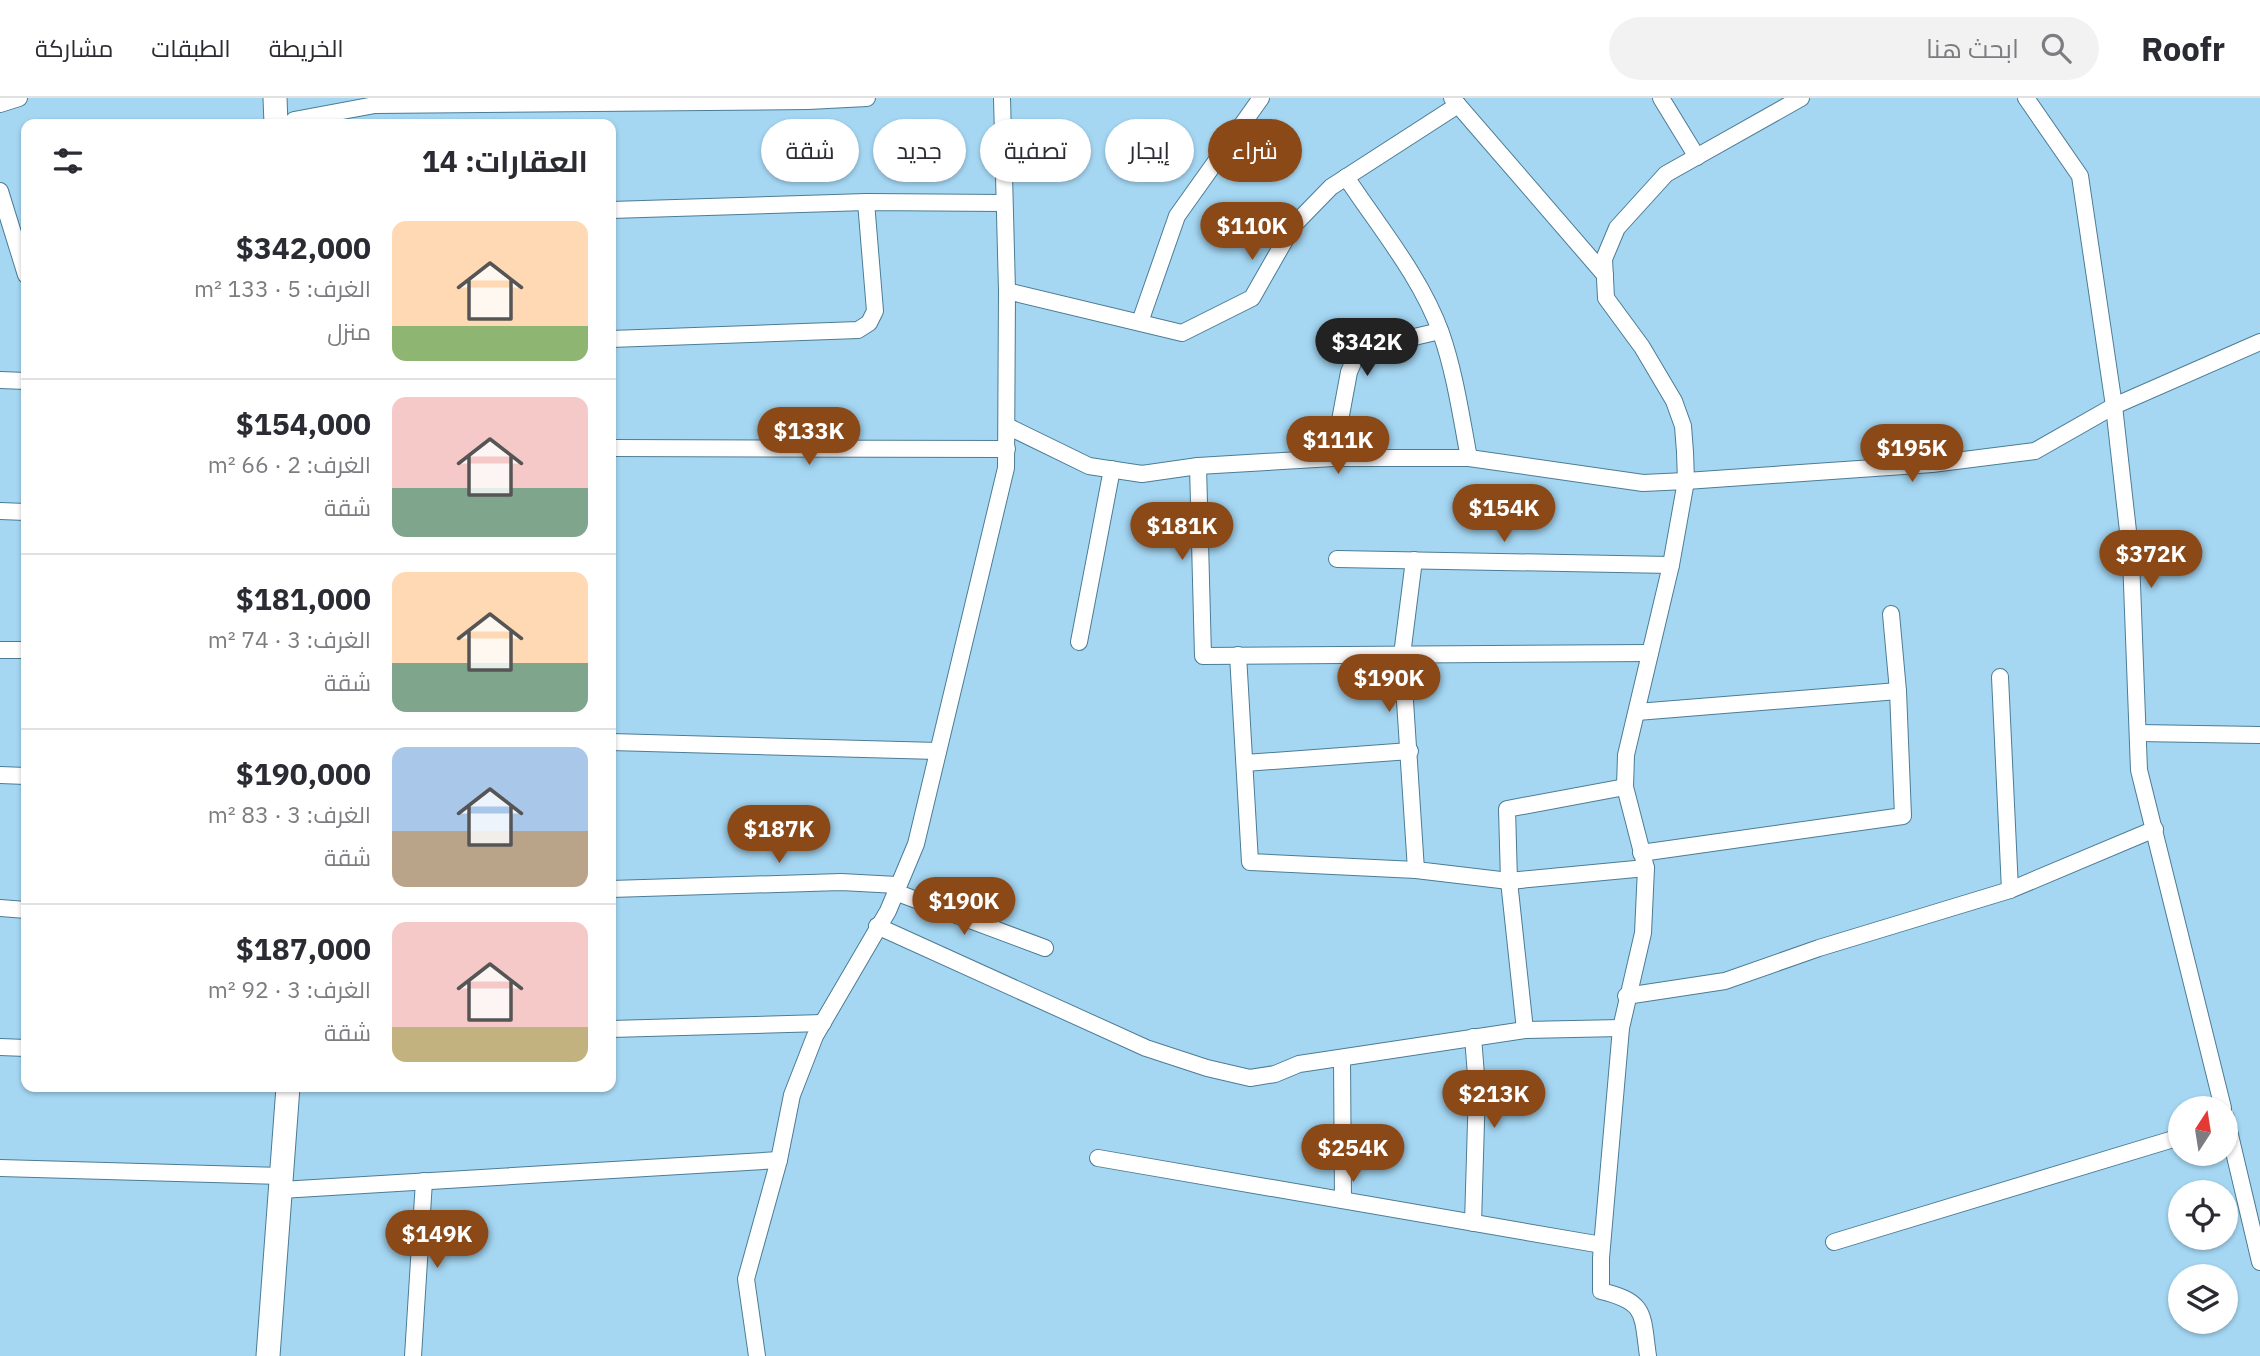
<!DOCTYPE html>
<html lang="ar">
<meta charset="utf-8">
<style>
body{margin:0;font-family:"IBM Plex Sans",Cairo,sans-serif;background:#f2f2f3;color:#2b2b33;direction:rtl;height:100vh;display:flex;flex-direction:column;font-size:26px;white-space:nowrap}
*{box-sizing:border-box;margin:0}
p{font-size:23px;color:#7c7c81}
.icon{flex:none;width:38px;height:38px;fill:none;stroke:currentColor;stroke-width:2;stroke-linecap:round;stroke-linejoin:round}
.map{position:relative;flex:1;overflow:hidden;direction:ltr}
.panel{position:absolute;left:21px;top:21px;width:595px;height:973px;display:flex;flex-direction:column;background:#fff;border-radius:14px;box-shadow:0 2px 5px #0004;direction:rtl}
.panel>*{flex:none}
.top-card{position:absolute;left:637px;top:21px;width:665px;height:63px;direction:rtl;display:flex;gap:14px}
.needle{width:46px;rotate:12deg}
.controls{position:absolute;left:2168px;top:998px;display:grid;gap:14px}
.controls a{display:grid;place-items:center;width:70px;height:70px;border-radius:50%;background:#fff;box-shadow:0 2px 5px #0004;font-size:35px}
.price{position:absolute;translate:-50% -60px;padding:0 16px;border-radius:24px;background:#8b4918;color:#fff;font-size:23px;line-height:46px;filter:drop-shadow(0 2px 4px #0008)}
.price::after{content:'';position:absolute;left:50%;top:42px;width:21px;height:16px;margin-left:-10px;background:inherit;clip-path:polygon(0 0,100% 0,50% 100%)}
.price.on{background:#222;color:#fff}
ul{padding:0;list-style:none}
li{display:flex;align-items:center;gap:21px;height:175px;padding:0 28px}
li+li{border-top:2px solid #e1e1e2}
li span{display:grid;place-items:center;flex:none;width:196px;height:140px;border-radius:14px;color:#555}
li>.icon{margin-inline-start:auto}
span .icon{width:84px;height:84px;fill:#fffc;stroke-width:1}
li b{font-size:30px}
h2{display:flex;justify-content:space-between;align-items:center;height:84px;padding:0 28px;font-size:30px}
.pill{padding:0 24px;border-radius:32px;background:#fff;box-shadow:0 2px 5px #0004;font-size:24px;line-height:63px}
.pill.on{background:#8b4918;color:#fff}
header{display:flex;align-items:center;gap:42px;box-sizing:border-box;height:98px;padding:0 35px;background:#fff;border-bottom:2px solid #e1e1e2}
header strong{font-size:33px}
nav{display:flex;gap:38px;margin-inline-start:auto;font-size:24px}
.search{width:490px;height:63px;background:#f2f2f3;display:flex;align-items:center;gap:18px;box-sizing:border-box;padding:0 24px;border-radius:38px;color:#7c7c81;font-size:26px}
.map>svg:first-child{display:block}
</style>
<header>
<strong>Roofr</strong>
<div class="search"><svg class="icon" aria-label="search" viewBox="0 0 24 24"><circle cx="10" cy="10" r="6"/><path d="M15 15l6 6"/></svg>ابحث هنا</div>
<nav><a>الخريطة</a><a>الطبقات</a><a>مشاركة</a></nav>
</header>
<div class="map">
<svg width="2260" height="1258" viewBox="0 0 2260 1258">
<rect width="100%" height="100%" fill="#a5d7f3"/>
<g fill="none" stroke-linecap="round" stroke-linejoin="round">
<!-- street casing -->
<g stroke="#4c7c96" stroke-width="18">
<g id="street">
<polyline points="1452,0 1605,177"/>
<polyline points="1661,0 1697,59"/>
<polyline points="2026,0 2080,78 2114,308 2131,460 2139,672 2223,1010"/>
<polyline points="0,6 19,0"/>
<polyline points="291,26 294,22 375,7 808,3 867,0"/>
<path d="M1346,79c33,50 75,100 95,156 14,40 20,83 28,125"/>
<polyline points="0,93 26,177"/>
<polyline points="611,112 866,104 1003,105"/>
<polyline points="1007,193 1182,235 1252,200 1293,128 1331,89 1458,7"/>
<polyline points="1140,224 1177,118 1261,0"/>
<polyline points="611,241 858,232 869,225 875,213 866,104"/>
<polyline points="0,282 26,283"/>
<polyline points="1007,328 1089,368 1142,376 1198,368 1333,360 1469,360 1643,385 1686,383 1932,366 2035,353 2114,308 2260,244"/>
<polyline points="611,350 1007,351"/>
<polyline points="1333,360 1349,274 1356,258 1380,247 1440,233"/>
<polyline points="1198,368 1203,558 1650,555"/>
<polyline points="0,413 26,414"/>
<polyline points="1337,461 1671,467"/>
<polyline points="1414,462 1402,557 1416,772"/>
<polyline points="1079,544 1112,371"/>
<polyline points="0,552 26,552"/>
<polyline points="1238,557 1250,764 1416,772 1509,783 1646,770"/>
<polyline points="2000,579 2010,792"/>
<polyline points="1637,614 1898,593"/>
<polyline points="2138,635 2260,637"/>
<polyline points="611,644 938,653"/>
<polyline points="1245,665 1410,653"/>
<polyline points="0,677 26,678"/>
<polyline points="1641,755 1903,718 1898,593 1891,516"/>
<polyline points="611,791 841,784 897,787"/>
<polyline points="895,794 1045,850"/>
<polyline points="0,810 26,812"/>
<polyline points="877,828 1146,950 1207,970 1250,980 1275,976 1299,966 1525,932 1621,930"/>
<polyline points="1626,898 1725,883 1819,850 2010,792 2155,731"/>
<polyline points="611,931 823,925"/>
<polyline points="1525,932 1509,783 1507,711 1625,689"/>
<polyline points="0,949 26,950"/>
<polyline points="1342,960 1343,1102"/>
<polyline points="2226,1020 2260,1164"/>
<polyline points="1098,1060 1602,1147"/>
<polyline points="0,1070 282,1078"/>
<polyline points="281,1092 779,1062"/>
<polyline points="1473,1125 1477,990 1473,939"/>
<polyline points="1834,1144 2180,1039"/>
<polyline points="413,1258 424,1083"/>
<polyline points="757,1258 746,1181 779,1062 792,997 815,938 888,813 916,746 1006,370 1007,193 1002,0"/>
<path d="M1648,1258c-6,-42 -1,-54 -47,-65v-33l20,-230 22,-95 3,-65 -21,-81 1,-32 45,-190 15,-84 -1,-29 -2,-26 -9,-25 -32,-54 -36,-49 -2,-39 13,-31 49,-54 135,-76"/>
</g>
</g>
<!-- secondary casing -->
<g stroke="#4c7c96" stroke-width="25">
<g id="secondary">
<polyline points="275,0 276,26"/>
<polyline points="268,1258 288,989"/>
</g>
</g>
<!-- street -->
<use href="#street" stroke="#fff" stroke-width="16"/>
<!-- secondary -->
<use href="#secondary" stroke="#fff" stroke-width="23"/>
</g>
</svg>
<div class="controls">
<a><svg class="needle" viewBox="-14 -14 28 28"><path d="M0-13l5 13h-10z" fill="#e53935"/><path d="M0 13l5-13h-10z" fill="#7c7c81"/></svg></a>
<a><svg class="icon" aria-label="locate" viewBox="0 0 24 24"><circle cx="12" cy="12" r="6"/><path d="M12 2v4M12 18v4M2 12h4M18 12h4"/></svg></a>
<a><svg class="icon" aria-label="layers" viewBox="0 0 24 24"><path d="M12 4l9 5-9 5-9-5zM3 14l9 5 9-5"/></svg></a>
</div>
<b class="price" style="left:1252px;top:164px">$110K</b>
<b class="price on" style="left:1367px;top:280px">$342K</b>
<b class="price" style="left:809px;top:369px">$133K</b>
<b class="price" style="left:1338px;top:378px">$111K</b>
<b class="price" style="left:1912px;top:386px">$195K</b>
<b class="price" style="left:1504px;top:446px">$154K</b>
<b class="price" style="left:1182px;top:464px">$181K</b>
<b class="price" style="left:2151px;top:492px">$372K</b>
<b class="price" style="left:1389px;top:616px">$190K</b>
<b class="price" style="left:779px;top:767px">$187K</b>
<b class="price" style="left:964px;top:839px">$190K</b>
<b class="price" style="left:1494px;top:1032px">$213K</b>
<b class="price" style="left:1353px;top:1086px">$254K</b>
<b class="price" style="left:437px;top:1172px">$149K</b>
<div class="top-card">
<a class="pill on">شراء</a>
<a class="pill">إيجار</a>
<a class="pill">تصفية</a>
<a class="pill">جديد</a>
<a class="pill">شقة</a>
</div>
<section class="panel">
<h2>العقارات: 14<svg class="icon" aria-label="filters" viewBox="0 0 24 24"><path d="M4 7h16M4 17h16"/><circle cx="9" cy="7" r="2"/><circle cx="15" cy="17" r="2"/></svg></h2>
<ul>
<li><span style="background:linear-gradient(#ffd9b3 75%,#8fb573 0)"><svg class="icon" aria-label="home" viewBox="0 0 24 24"><path d="M3 11l9-7 9 7M6 9v11h12V9"/></svg></span><div><b>$342,000</b><p>الغرف: 5 · 133 m²</p><p>منزل</p></div></li>
<li><span style="background:linear-gradient(#f6c9c9 65%,#7fa58c 0)"><svg class="icon" aria-label="home" viewBox="0 0 24 24"><path d="M3 11l9-7 9 7M6 9v11h12V9"/></svg></span><div><b>$154,000</b><p>الغرف: 2 · 66 m²</p><p>شقة</p></div></li>
<li><span style="background:linear-gradient(#ffd9b3 65%,#7fa58c 0)"><svg class="icon" aria-label="home" viewBox="0 0 24 24"><path d="M3 11l9-7 9 7M6 9v11h12V9"/></svg></span><div><b>$181,000</b><p>الغرف: 3 · 74 m²</p><p>شقة</p></div></li>
<li><span style="background:linear-gradient(#a9c7e8 60%,#b9a48a 0)"><svg class="icon" aria-label="home" viewBox="0 0 24 24"><path d="M3 11l9-7 9 7M6 9v11h12V9"/></svg></span><div><b>$190,000</b><p>الغرف: 3 · 83 m²</p><p>شقة</p></div></li>
<li><span style="background:linear-gradient(#f6c9c9 75%,#c2b280 0)"><svg class="icon" aria-label="home" viewBox="0 0 24 24"><path d="M3 11l9-7 9 7M6 9v11h12V9"/></svg></span><div><b>$187,000</b><p>الغرف: 3 · 92 m²</p><p>شقة</p></div></li>
</ul>
</section>
</div>
